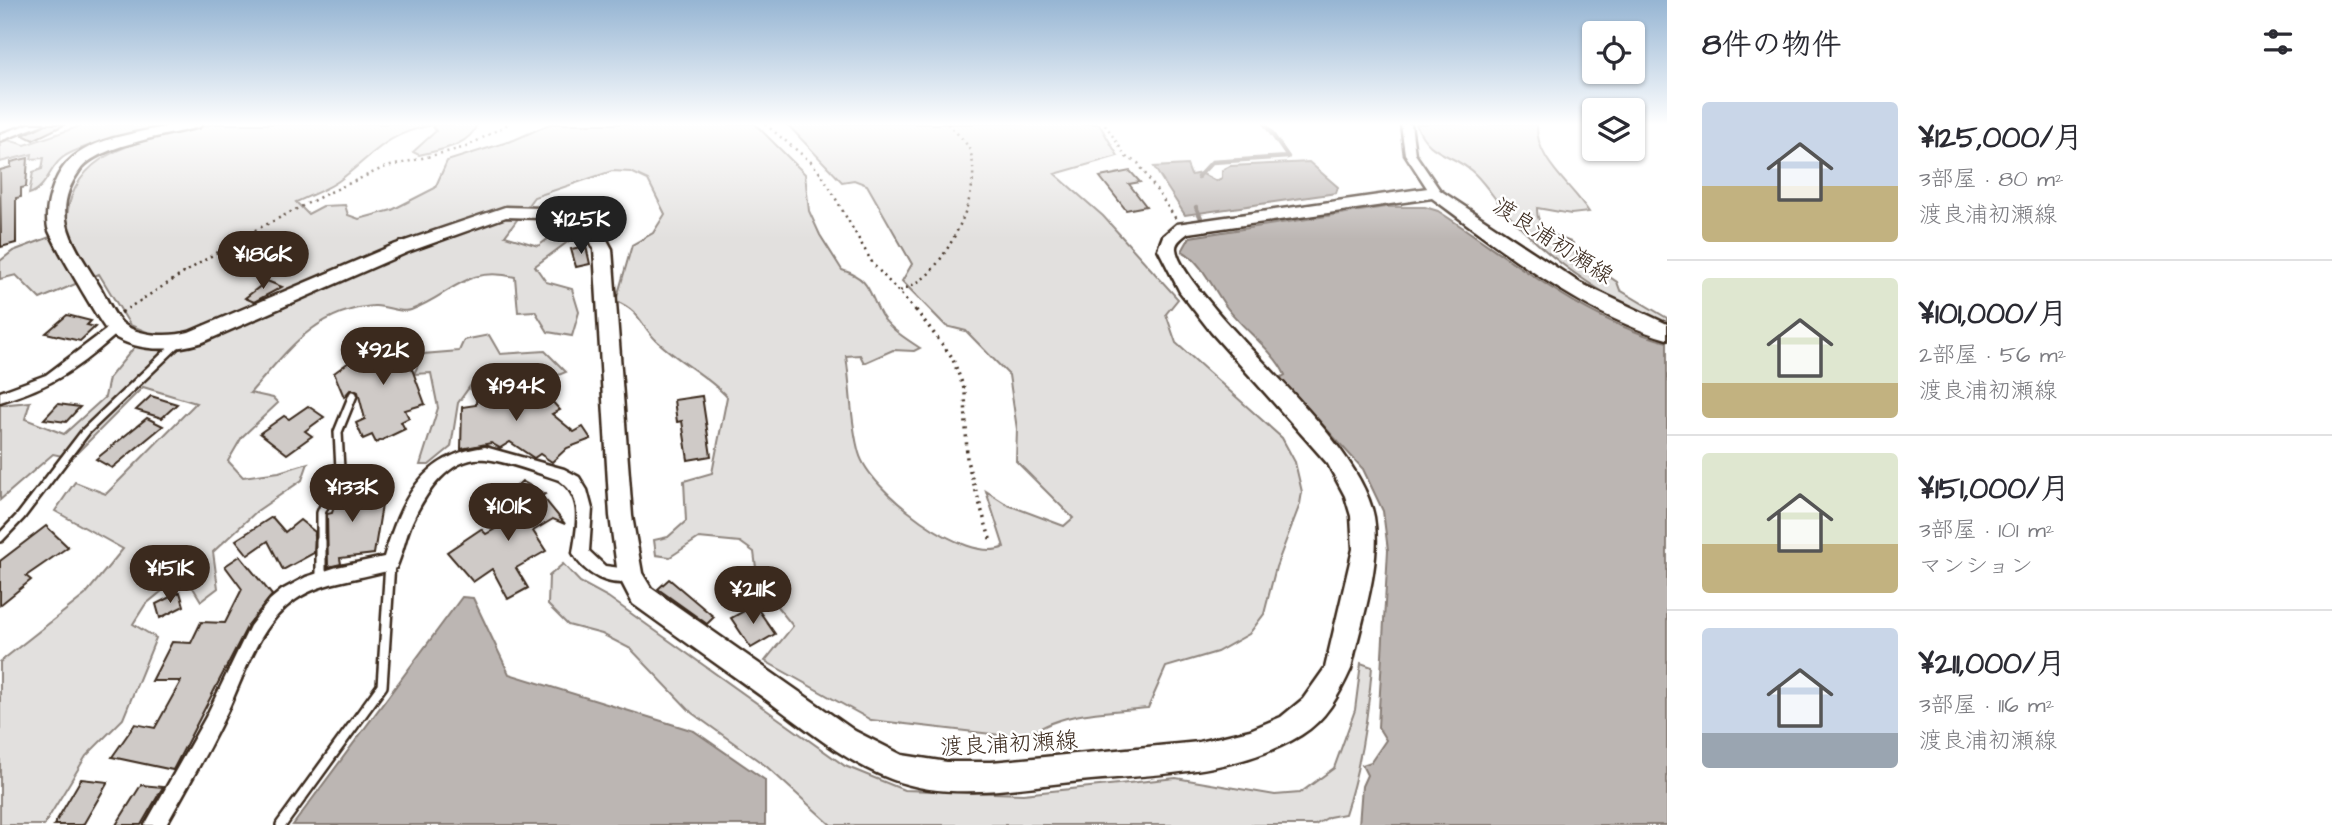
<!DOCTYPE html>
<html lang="ja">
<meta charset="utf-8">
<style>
body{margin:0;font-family:"Architects Daughter","Klee One",sans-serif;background:#f2f2f3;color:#2b2b33;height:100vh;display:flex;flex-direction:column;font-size:26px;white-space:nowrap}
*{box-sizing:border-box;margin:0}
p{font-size:23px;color:#7c7c81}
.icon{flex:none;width:38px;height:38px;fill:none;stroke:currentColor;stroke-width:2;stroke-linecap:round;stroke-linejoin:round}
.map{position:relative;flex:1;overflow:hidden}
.sheet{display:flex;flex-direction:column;background:#fff;width:665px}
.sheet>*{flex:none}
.fabs{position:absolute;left:1582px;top:21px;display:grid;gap:14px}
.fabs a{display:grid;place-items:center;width:63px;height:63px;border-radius:7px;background:#fff;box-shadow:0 2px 5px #0004;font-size:35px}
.price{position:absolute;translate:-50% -60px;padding:0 16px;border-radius:24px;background:#3b2a1e;color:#fff;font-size:23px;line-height:46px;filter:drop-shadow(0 2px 4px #0008)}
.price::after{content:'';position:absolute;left:50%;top:42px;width:21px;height:16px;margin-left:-10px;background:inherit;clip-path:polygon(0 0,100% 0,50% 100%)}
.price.selected{background:#222;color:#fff}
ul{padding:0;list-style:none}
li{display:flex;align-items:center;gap:21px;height:175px;padding:0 35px}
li+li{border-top:2px solid #e1e1e2}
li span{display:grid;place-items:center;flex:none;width:196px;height:140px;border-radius:7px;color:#555}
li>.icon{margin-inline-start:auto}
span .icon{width:84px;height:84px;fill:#fffc;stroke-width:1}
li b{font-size:30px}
h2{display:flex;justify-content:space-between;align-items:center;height:84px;padding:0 35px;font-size:30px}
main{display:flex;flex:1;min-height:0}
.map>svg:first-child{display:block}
</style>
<main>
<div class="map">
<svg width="1667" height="825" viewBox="0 0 1667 825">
<rect width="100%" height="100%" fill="#fff"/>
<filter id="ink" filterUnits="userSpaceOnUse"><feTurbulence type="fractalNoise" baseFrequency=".0143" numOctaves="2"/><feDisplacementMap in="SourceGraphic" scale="14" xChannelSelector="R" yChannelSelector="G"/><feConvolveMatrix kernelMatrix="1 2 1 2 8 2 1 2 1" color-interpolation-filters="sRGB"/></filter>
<g filter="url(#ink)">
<!-- green -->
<g fill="#e2e0de" stroke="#8e857e" stroke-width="2">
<path d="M86,124h90c-23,5 -99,20 -115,35 -12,10 -15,30 -32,35l4,-22 9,-3 2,-11 -13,1 1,-5 -32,8v-20l8,-2 17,5z"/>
<path d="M213,124h264c-7,22 -37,26 -58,31l-6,-3 23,-21 -4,-6c-49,10 -55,27 -92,55 -12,9 -29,15 -44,22l12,12 15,-8 22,-1 3,10 11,4 33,-9 43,-22 12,-27 67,-21 36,-16h205l50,50 4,37 11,24 22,35c29,9 26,22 39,45 8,13 25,24 39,33l-6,3 -21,-1 -29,13 -4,-8 -14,1c5,31 4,66 13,97 10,37 107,113 145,94l-18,-56 22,14 56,21 9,-8 -57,-57 1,-32 -8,-54 -43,-44 -20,-5 -44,-45 10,-17 -45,-79 -13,-5 -12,2 -55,-58h312l19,32 -63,18 48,42 75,83 -12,15 10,29 106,95 13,24 7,30 -2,12 -24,63 -12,47 -15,20 -32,18 -51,15 -18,41c-40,4 -91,3 -122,30l-155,-18 -106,-59 28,-35 -35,-43 -4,-31 -14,-10 -41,-4 -29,19 -14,-2 -2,-15 14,-3 18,-16 -2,-40 28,-8 15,-76c-20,-22 -47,-34 -69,-55 -18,-16 -16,-30 -42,-41l16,-56 21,-12 12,-19 -17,-34 -17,-8 -19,-1 -78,26 -29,39 33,10 18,-13 17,5 -38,28 11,16 26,7 7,23 -7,24 -24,-4 -13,-21 -17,1 -3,-35c-49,-12 -62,17 -104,33 -11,4 -25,-5 -37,-4 -60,4 -88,47 -124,87l23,5 5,5 -36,34 -14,24 15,16 36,-5 29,-9 -6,17 -45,31 -44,41 5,36 -17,13 -17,-28 -39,32 -12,19 23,14 -33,81 -37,37 -42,69h-44v-163l85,-67 38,-46 -68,-38 20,-29 31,12 90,-91 -53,-16 -71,71 -19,-4 -53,46v-95l30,-3 -5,17 39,15 41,-37 4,-19 38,-46 -17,-7 -31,-51 -59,25 -24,-24 -16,4v-18l13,-10 53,-20c0,-87 81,-89 147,-107z"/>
<path d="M1416,124h121c-2,36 34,60 52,88l-18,2 -34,-6c-1,23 19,28 36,35l1,10 43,29 3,8 47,28v8c-60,-29 -107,-57 -154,-106 -14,-14 -24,-32 -38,-46 -22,-22 -46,-16 -59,-50z"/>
<polygon points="489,335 500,354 545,351 566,372 527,388 515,372 478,375 458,403 451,447 429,465 420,465 438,408 431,373 414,374 423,354 459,351 464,340"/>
<path d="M563,564l17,18 28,15 237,169 59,24 119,4 153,-16 99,17 25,-2 34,-25 21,-58 6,-47 11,4c-4,51 -11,98 -27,147l-16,3 -14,8h-484l-65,-59 -74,-53 -61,-64 -29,-15 -34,-9 -20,-20 1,-29z"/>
</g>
<!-- water -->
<g fill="#bcb6b3" stroke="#887e77" stroke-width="2">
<polygon points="1309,162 1338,187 1336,193 1185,215 1154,167 1187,165 1191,175 1201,173 1216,181 1222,178 1222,170 1230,166"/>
<path d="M1386,207h39l13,4c73,47 141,107 229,131v483h-308l3,-39 5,-11 -5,-10 9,-3 15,-22 -8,-13 10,-177 -5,-39 -20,-42 -83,-91 5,-3c-11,-25 -43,-46 -60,-70 -13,-18 -23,-43 -43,-54l8,-14z"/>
<polygon points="462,597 473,598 509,674 694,731 765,780 765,825 293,825"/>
</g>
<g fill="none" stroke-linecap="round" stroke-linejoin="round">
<!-- stream -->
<g stroke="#887e77" stroke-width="4.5">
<polyline points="1198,177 1212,162 1288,157 1265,124"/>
<polyline points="1196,207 1201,218"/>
</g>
</g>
<!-- building -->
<g fill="#cfcac7" stroke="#3b2a1e" stroke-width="2">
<polygon points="46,124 66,124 33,140 23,135"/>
<polygon points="28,158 26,187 21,188 21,197 16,198 16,243 1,247 0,170 11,167 11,162"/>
<polygon points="1130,171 1140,182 1129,184 1146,206 1126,210 1100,177"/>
<polygon points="586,246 590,264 576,267 571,249"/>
<polygon points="267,281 282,287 254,302 245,298"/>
<polygon points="67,315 91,321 87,325 95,327 80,341 46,333"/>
<polygon points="397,334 417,354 409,361 425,404 405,410 409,418 401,422 405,429 376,443 372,435 363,439 356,423 365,419 358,392 351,389 344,397 334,373 372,345"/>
<polygon points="507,379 507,390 522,406 537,397 543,403 550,399 560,410 552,414 574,432 583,427 591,439 567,448 552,462 540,454 534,458 510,442 500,448 491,443 461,449 462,407 476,405 477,383"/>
<polygon points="151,396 177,404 162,418 136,410"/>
<polygon points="702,396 711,456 688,460 682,421 677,422 674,400"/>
<polygon points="58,404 80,407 66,422 44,419"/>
<polygon points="308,406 324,417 305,431 312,436 287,454 260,433 284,416 289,419"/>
<polygon points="147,418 163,426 112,468 96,459"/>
<polygon points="522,481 545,494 542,496 565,524 553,519 533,531 546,551 516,568 528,588 508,599 492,569 473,582 447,552 481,529 486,534 511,520 507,515 527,504 509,493"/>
<polygon points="373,482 366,508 382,505 374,554 340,558 341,564 328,567 327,514 332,513 341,483"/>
<polygon points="272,517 285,532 300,520 315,532 314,553 283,570 268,541 248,555 236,540"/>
<polygon points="46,526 68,547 26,576 31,580 0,605 0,561"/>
<polygon points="240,556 272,595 248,625 173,770 112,757 135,724 155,728 181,681 152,681 172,642 191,643 201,622 225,623 242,589 225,566"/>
<polygon points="669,579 714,617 707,624 658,589"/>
<polygon points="180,592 184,606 160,618 156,604"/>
<polygon points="755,605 775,634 751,648 731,618"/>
<polygon points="81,779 108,782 83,825 54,825"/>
<polygon points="141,785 163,787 141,825 116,825"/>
</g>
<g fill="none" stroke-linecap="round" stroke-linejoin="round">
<!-- lane-far1 casing -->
<g stroke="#3b2a1e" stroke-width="12">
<g id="lane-far1">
<polyline points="0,538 21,516 86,431 178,343"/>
<polyline points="321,543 321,513 340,469 338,432 353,395"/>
</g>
</g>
<!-- lane casing -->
<g stroke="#3b2a1e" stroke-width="14">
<g id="lane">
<polyline points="321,541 321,579"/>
<polyline points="281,825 382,686 390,563"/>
</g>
</g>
<!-- street casing -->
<g stroke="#3b2a1e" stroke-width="5">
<g id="street">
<polygon points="29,124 43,124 0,141 0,134"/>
<polygon points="1401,124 1411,124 1415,154 1441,192 1439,194 1431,194 1405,154"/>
<path d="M115,323l6,5 -1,3c-42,37 -66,55 -120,71v-10l46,-17z"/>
<path d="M485,447l79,22 15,8 8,13 5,19 -3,42 16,15 31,4 2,5 -2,5c-25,9 -52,-5 -63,-27 4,-27 12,-55 -14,-73 -22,-7 -50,-18 -73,-21 -36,-4 -61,34 -74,63 -7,15 -9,31 -16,46 -34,12 -71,11 -101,32 -40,27 -52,82 -73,122 -17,35 -37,69 -56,103h-21l61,-108 44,-91 20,-26 12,-10 24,-13 31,-10 47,-10c17,-56 37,-102 101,-110z"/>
</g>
</g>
<!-- secondary casing -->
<g stroke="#3b2a1e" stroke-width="5">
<path id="secondary" d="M177,124h25l-3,3c-29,8 -101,18 -119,43 -33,45 -4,77 20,117 6,10 13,28 22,36 16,14 49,14 67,9l207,-88 109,-37 35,1 48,11 11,6 13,24 20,267 10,57 9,15 204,143 47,24 45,7h45l207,-20 51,-12 31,-13 22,-18 22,-31 28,-119 -2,-33 -6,-20 -17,-32 -117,-132 -31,-40 -22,-43 5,-13 14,-12 258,-37 145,96 87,41v15c-88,-26 -163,-88 -235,-141l-244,35c-5,4 -13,9 -12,16 2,16 24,42 34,54 45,57 151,145 164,214 8,49 -13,104 -23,152 -12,26 -25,51 -50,66 -66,40 -148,39 -221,46 -61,6 -130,21 -189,-2 -43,-16 -79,-46 -116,-73 -47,-34 -95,-68 -142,-102l-15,-29 -8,-59 -16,-267 -8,-17 -46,-14 -34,-1 -98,35 -205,90c-30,9 -65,11 -93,-8 -6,-4 -60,-97 -62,-106 -4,-19 5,-50 19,-65 25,-27 76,-30 110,-39z"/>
</g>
<!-- path-far1 -->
<g stroke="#3b2a1e" stroke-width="2.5" stroke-dasharray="2 4.5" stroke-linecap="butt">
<polyline points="765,124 811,162 824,178 873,264 917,312"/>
<polyline points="1105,124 1126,157 1138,163 1176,219"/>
<path d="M900,291c11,-5 24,-11 32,-21 23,-27 49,-80 39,-116 -3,-12 -15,-21 -23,-30"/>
<polyline points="122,312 238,239 326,194 383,168 466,147 508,124"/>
</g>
<!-- path -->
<g stroke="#3b2a1e" stroke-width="3.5" stroke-dasharray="2 5" stroke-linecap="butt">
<polyline points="916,310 952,357 965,391 967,461 991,542"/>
<polyline points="121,313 125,310"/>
</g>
<!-- lane-far1 -->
<use href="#lane-far1" stroke="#fff" stroke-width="7"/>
<!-- lane -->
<use href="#lane" stroke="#fff" stroke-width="9"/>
<!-- street -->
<use href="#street" fill="#fff" fill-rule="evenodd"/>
<!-- secondary -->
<use href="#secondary" fill="#fff" fill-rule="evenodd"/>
</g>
</g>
<!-- sky -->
<linearGradient id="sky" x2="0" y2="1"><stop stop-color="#96b5d3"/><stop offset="0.52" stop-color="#fff"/><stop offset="1" stop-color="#fff" stop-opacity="0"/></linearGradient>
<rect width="1667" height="239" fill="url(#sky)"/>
<g text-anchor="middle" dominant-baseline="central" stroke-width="5" stroke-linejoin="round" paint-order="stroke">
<!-- street labels -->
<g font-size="23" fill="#3b2a1e" stroke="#fff">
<text transform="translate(1553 241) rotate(33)">渡良浦初瀬線</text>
<text transform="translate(1009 744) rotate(-3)">渡良浦初瀬線</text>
</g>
</g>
</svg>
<div class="fabs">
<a><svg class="icon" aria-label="locate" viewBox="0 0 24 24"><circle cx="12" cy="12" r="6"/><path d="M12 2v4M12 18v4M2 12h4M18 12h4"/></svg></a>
<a><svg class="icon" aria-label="layers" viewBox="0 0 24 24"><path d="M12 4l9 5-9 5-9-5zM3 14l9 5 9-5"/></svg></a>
</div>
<b class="price selected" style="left:581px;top:256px">¥125K</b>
<b class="price" style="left:263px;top:291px">¥186K</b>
<b class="price" style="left:383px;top:387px">¥92K</b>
<b class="price" style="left:516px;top:423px">¥194K</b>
<b class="price" style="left:352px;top:524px">¥133K</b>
<b class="price" style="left:508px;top:543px">¥101K</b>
<b class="price" style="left:170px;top:605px">¥151K</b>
<b class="price" style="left:753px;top:626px">¥211K</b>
</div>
<section class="sheet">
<h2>8件の物件<svg class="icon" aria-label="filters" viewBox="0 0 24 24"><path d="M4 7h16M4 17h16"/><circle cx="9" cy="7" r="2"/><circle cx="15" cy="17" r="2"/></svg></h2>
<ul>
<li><span style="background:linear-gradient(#c9d6e8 60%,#c2b280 0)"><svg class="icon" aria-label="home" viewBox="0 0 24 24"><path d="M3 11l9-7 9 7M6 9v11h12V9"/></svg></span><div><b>¥125,000/月</b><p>3部屋 · 80 m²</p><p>渡良浦初瀬線</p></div></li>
<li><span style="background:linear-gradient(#dfe7d0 75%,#c2b280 0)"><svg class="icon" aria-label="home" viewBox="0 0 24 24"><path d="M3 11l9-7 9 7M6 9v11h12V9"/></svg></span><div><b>¥101,000/月</b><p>2部屋 · 56 m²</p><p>渡良浦初瀬線</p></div></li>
<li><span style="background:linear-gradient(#dfe7d0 65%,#c2b280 0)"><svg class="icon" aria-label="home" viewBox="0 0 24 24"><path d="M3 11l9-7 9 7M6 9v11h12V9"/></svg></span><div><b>¥151,000/月</b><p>3部屋 · 101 m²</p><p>マンション</p></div></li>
<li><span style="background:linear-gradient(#c9d6e8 75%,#9aa5b1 0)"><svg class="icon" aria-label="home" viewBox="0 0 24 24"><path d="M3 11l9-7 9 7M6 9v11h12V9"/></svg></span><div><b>¥211,000/月</b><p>3部屋 · 116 m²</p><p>渡良浦初瀬線</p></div></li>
</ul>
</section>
</main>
